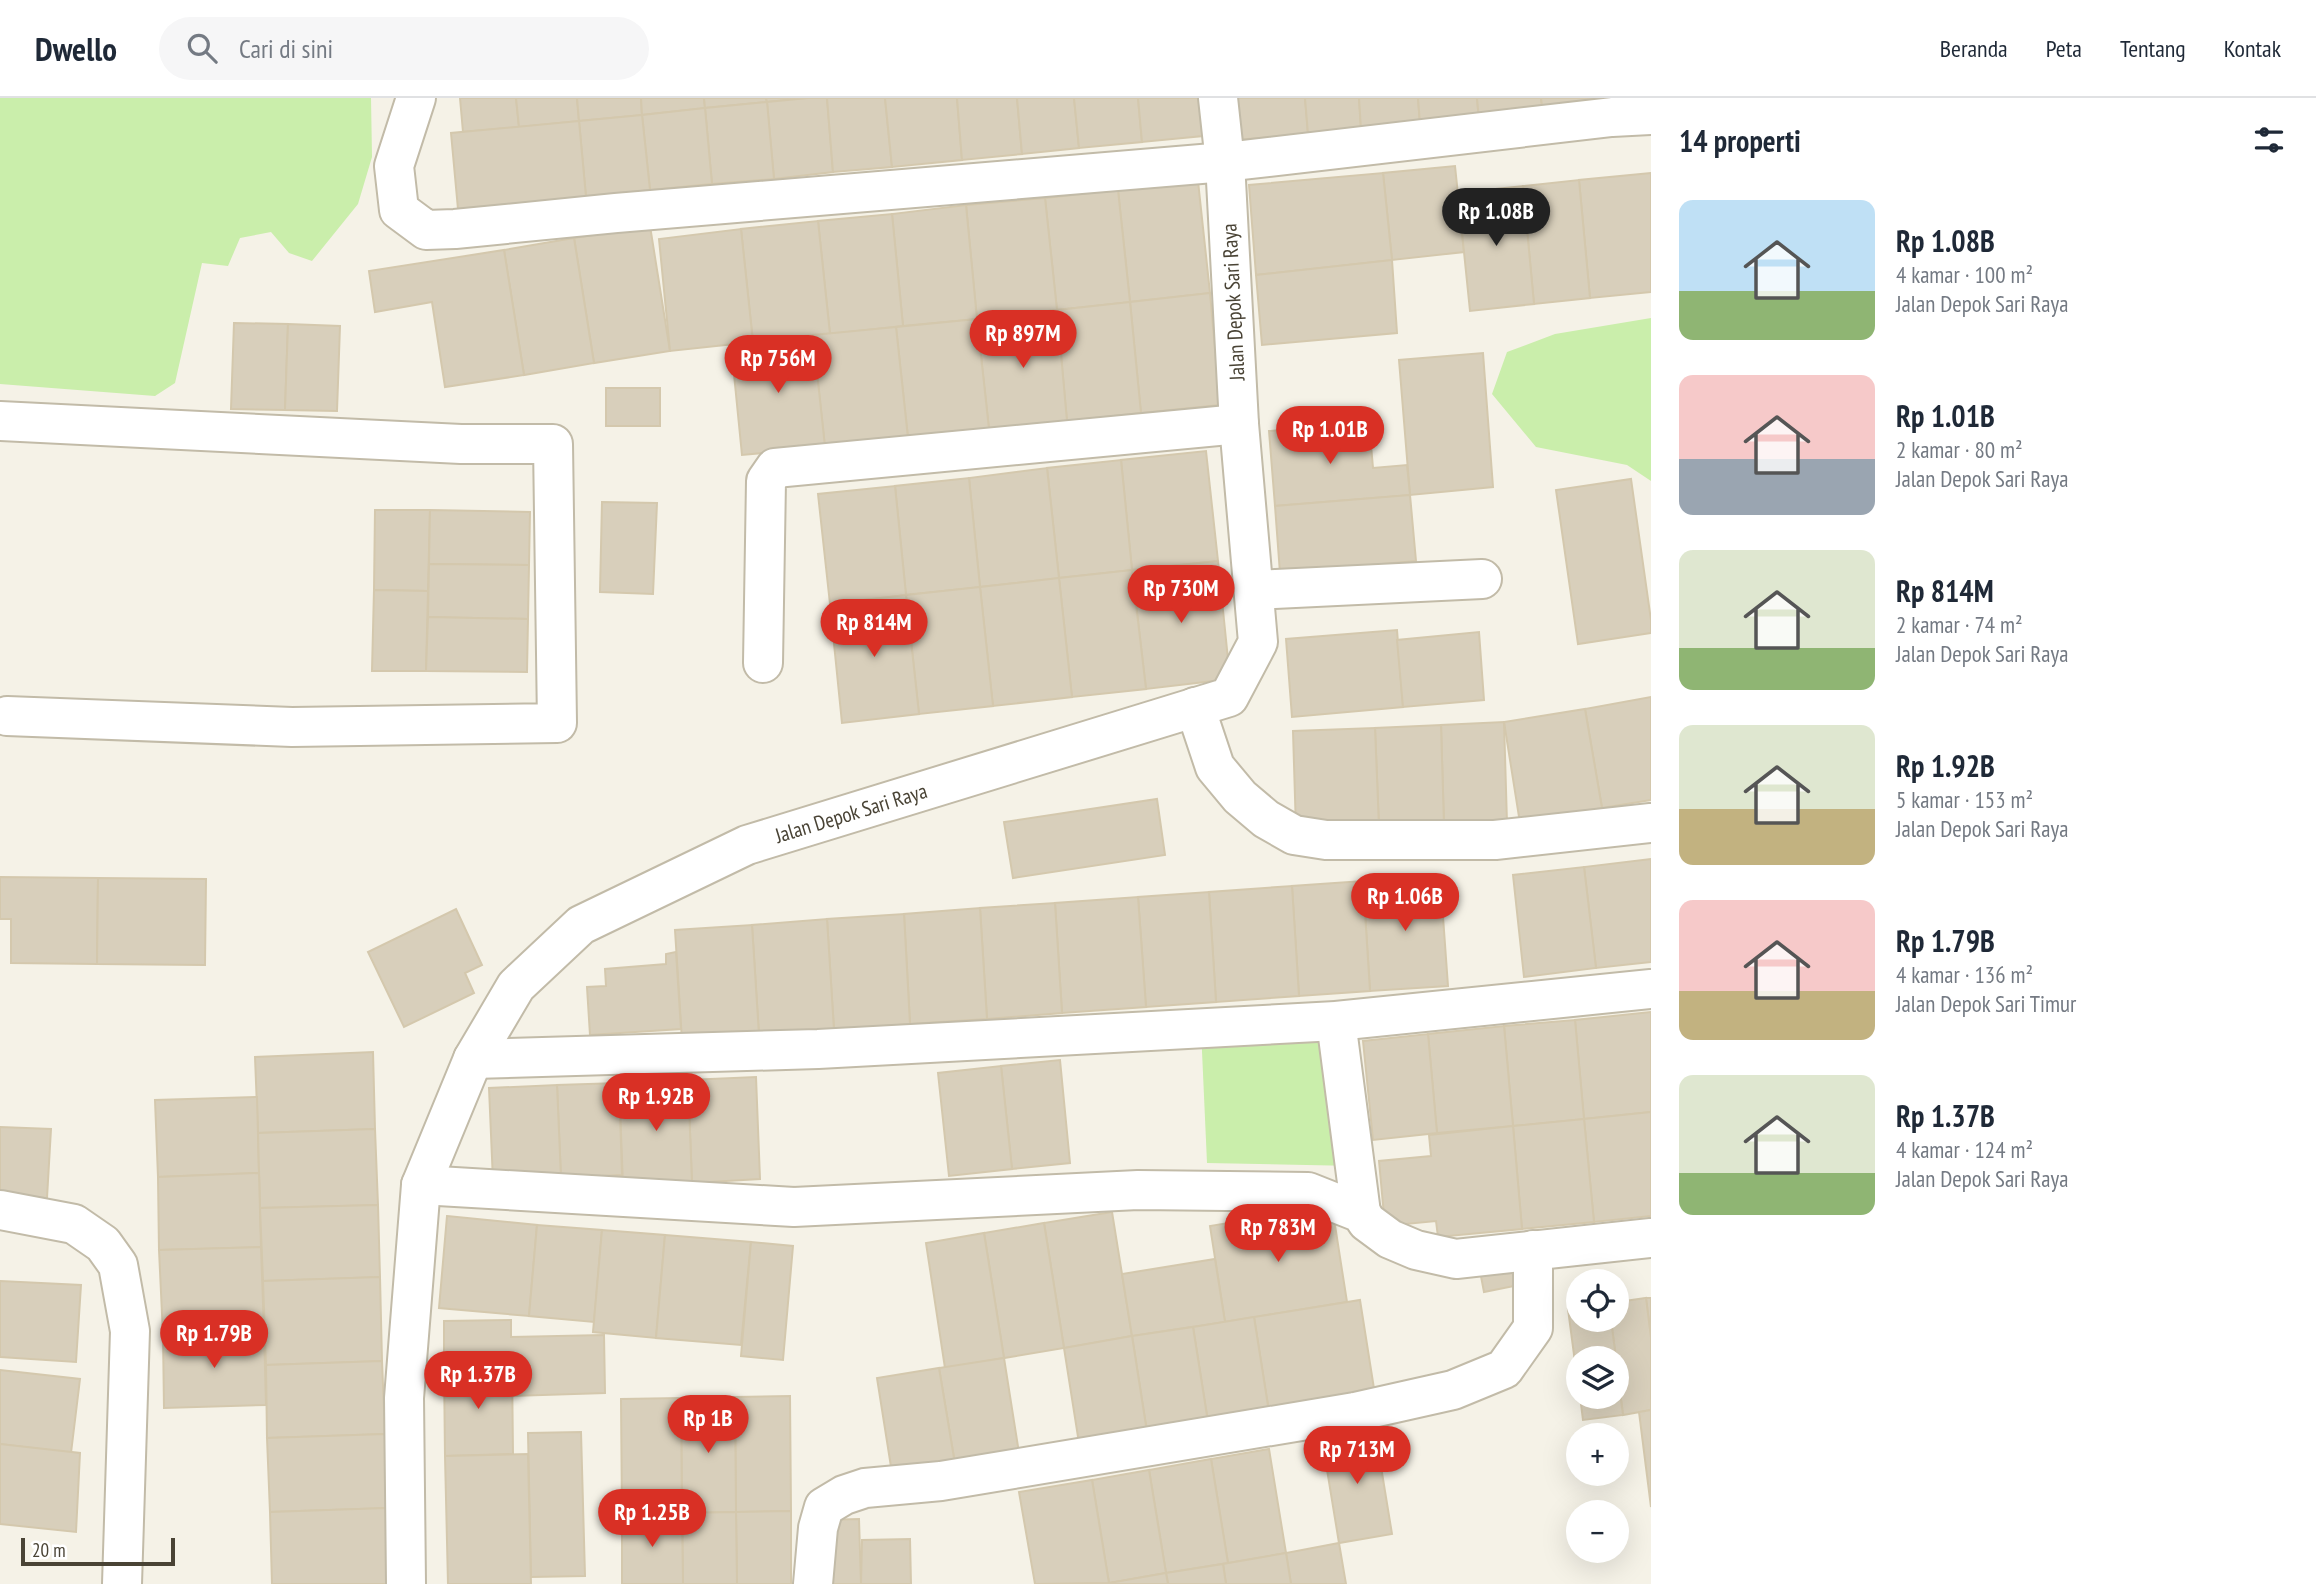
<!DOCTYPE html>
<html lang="id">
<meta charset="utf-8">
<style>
body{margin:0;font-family:"PT Sans Narrow",sans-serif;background:#f6f6f7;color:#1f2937;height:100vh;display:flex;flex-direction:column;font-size:26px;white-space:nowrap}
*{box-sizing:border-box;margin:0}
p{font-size:23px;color:#747a83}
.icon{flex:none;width:38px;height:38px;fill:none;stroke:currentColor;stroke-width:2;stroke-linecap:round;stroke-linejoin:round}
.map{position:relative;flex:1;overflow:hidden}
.details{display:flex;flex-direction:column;background:#fff;width:665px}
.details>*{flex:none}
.buttons{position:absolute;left:1566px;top:1171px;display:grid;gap:14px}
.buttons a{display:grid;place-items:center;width:63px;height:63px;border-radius:50%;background:#fff;box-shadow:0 7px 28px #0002;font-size:35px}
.scale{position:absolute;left:21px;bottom:18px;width:154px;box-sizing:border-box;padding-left:7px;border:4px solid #494335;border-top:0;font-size:19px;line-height:24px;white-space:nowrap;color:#494335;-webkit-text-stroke:5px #fff;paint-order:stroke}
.price{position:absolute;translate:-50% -60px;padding:0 16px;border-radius:24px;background:#d93025;color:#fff;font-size:23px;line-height:46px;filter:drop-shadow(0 2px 4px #0008)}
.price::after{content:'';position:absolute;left:50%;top:42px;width:21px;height:16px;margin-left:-10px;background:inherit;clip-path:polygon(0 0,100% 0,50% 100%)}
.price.selected{background:#222;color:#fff}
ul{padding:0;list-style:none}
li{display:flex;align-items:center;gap:21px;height:175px;padding:0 28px}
li span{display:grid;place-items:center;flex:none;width:196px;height:140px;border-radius:14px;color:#555}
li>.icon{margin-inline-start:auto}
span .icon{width:84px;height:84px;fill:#fffc;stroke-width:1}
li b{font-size:30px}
h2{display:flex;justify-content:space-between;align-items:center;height:84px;padding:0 28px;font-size:30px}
header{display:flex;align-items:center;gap:42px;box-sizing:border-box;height:98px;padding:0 35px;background:#fff;border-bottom:2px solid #e0e1e3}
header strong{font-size:33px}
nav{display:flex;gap:38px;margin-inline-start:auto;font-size:24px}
.search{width:490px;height:63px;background:#f6f6f7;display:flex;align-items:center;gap:18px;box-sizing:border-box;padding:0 24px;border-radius:38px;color:#747a83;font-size:26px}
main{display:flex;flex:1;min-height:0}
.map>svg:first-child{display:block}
</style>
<header>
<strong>Dwello</strong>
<div class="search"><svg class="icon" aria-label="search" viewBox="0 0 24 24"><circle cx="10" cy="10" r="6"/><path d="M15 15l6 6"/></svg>Cari di sini</div>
<nav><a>Beranda</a><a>Peta</a><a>Tentang</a><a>Kontak</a></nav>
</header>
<main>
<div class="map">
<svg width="1651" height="1486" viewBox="0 0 1651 1486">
<rect width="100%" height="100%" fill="#f5f2e7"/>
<!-- green -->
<g fill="#caeeab">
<polygon points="0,0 371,0 372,59 358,106 312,163 289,155 271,134 240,140 228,168 202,165 175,285 155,298 0,286"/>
<polygon points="1651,220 1651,383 1627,367 1536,349 1492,296 1507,254 1555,236"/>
<polygon points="1336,923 1355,1068 1207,1065 1201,931"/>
</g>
<!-- building -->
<g fill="#d8cfbb" stroke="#d4c8ad" stroke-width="2">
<polygon points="460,0 516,0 519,29 463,34"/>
<polygon points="516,0 577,0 579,23 519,29"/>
<polygon points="577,0 641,0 642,17 579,23"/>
<polygon points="641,0 704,0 705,10 642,17"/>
<polygon points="704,0 766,0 767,4 705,10"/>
<polygon points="766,0 808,0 767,4"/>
<polygon points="808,0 827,0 833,74 774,81 767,4"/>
<polygon points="827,0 885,0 892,69 833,74"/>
<polygon points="885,0 957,0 962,62 892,69"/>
<polygon points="957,0 1017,0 1022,56 962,62"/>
<polygon points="1017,0 1074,0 1079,50 1022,56"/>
<polygon points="1074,0 1138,0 1142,44 1079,50"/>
<polygon points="1138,0 1199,0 1203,38 1142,44"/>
<polygon points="1232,0 1305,0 1308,36 1235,42"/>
<polygon points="1305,0 1359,0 1361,31 1308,36"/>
<polygon points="1359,0 1418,0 1420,26 1361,31"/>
<polygon points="1418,0 1477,0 1479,22 1420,26"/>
<polygon points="1477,0 1541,0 1543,16 1479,22"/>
<polygon points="1541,0 1607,0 1607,11 1543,16"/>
<polygon points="767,4 774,81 712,86 705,10"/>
<polygon points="705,10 712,86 650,92 642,17"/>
<polygon points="642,17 650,92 586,99 579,23"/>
<polygon points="579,23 586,99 458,111 451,35"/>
<polygon points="1455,68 1464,154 1392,162 1383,75"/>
<polygon points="1383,75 1392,162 1256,177 1249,87"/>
<polygon points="1651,75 1651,194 1590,200 1579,82"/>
<polygon points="1579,82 1590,200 1534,206 1523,88"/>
<polygon points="1198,83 1210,195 1130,204 1118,92"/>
<polygon points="1523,88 1534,206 1470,213 1458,95"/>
<polygon points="1118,92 1130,204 1057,212 1045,100"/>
<polygon points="1045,100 1057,212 977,221 966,107"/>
<polygon points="966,107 977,221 903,228 892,116"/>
<polygon points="892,116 903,228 830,236 818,123"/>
<polygon points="818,123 830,236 753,244 741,131"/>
<polygon points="650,128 670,253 594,265 574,140"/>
<polygon points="741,131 753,244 670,253 659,141"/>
<polygon points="574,140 594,265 524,277 504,152"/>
<polygon points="504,152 524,277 445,289 432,204 375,214 369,173"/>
<polygon points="1392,162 1397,235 1262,247 1256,177"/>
<polygon points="1210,195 1220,307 1141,315 1130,204"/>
<polygon points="1130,204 1141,315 1067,323 1057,212"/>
<polygon points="1057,212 1067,323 989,331 977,221"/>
<polygon points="977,221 989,331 908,340 896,229"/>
<polygon points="234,225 288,226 285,312 231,311"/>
<polygon points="288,226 340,228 337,313 285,312"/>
<polygon points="896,229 908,340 825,349 813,237"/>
<polygon points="813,237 825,349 742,357 731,246"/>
<polygon points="1483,255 1493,389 1410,397 1399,262"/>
<rect x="606" y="290" width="54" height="38"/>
<polygon points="1369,324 1373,370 1407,367 1410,397 1275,408 1269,333"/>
<polygon points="1206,353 1218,463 1132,472 1121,362"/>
<polygon points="1121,362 1132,472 1059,480 1047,370"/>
<polygon points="1047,370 1059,480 980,489 969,380"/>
<polygon points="969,380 980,489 906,497 895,388"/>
<polygon points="1631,381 1651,522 1651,535 1578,546 1556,392"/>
<polygon points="895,388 906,497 830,506 818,396"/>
<polygon points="1410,397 1416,463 1280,475 1275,408"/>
<polygon points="602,404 657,405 653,496 600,494"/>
<polygon points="375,412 430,412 428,493 374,492"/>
<polygon points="430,412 530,414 529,467 429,466"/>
<polygon points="1218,463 1230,581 1146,591 1132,472"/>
<polygon points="429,466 529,467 528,521 428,519"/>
<polygon points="1132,472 1146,591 1072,599 1059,480"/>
<polygon points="1059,480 1072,599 993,608 980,489"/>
<polygon points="980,489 993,608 919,616 906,497"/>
<polygon points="374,492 428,493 426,573 372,573"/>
<polygon points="906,497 919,616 842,625 830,506"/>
<polygon points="428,519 528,521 527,574 426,573"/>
<polygon points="1397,532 1403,609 1292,619 1286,541"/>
<polygon points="1479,534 1484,602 1403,609 1397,542"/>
<polygon points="1651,599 1651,702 1602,710 1585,611"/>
<polygon points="1585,611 1602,710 1520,725 1504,624"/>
<polygon points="1504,624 1507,725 1444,727 1441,627"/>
<polygon points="1441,627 1444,727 1379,729 1375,630"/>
<polygon points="1375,630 1379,729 1296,732 1293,633"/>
<polygon points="1157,701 1165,757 1013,780 1004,724"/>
<polygon points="1651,761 1651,864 1596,870 1584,769"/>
<polygon points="1584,769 1596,870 1524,879 1513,777"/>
<polygon points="1440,777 1448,888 1370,893 1363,783"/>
<polygon points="0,779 98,780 97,866 11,865 11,821 0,821"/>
<polygon points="98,780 206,781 205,867 97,866"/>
<polygon points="1363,783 1370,893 1299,898 1292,788"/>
<polygon points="1292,788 1299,898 1216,904 1209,794"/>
<polygon points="1209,794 1216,904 1146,909 1138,799"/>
<polygon points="1138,799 1146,909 1062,915 1055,805"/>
<polygon points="1055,805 1062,915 987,921 980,810"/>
<polygon points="980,810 987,921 910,926 904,816"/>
<polygon points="456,811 482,867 465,875 474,895 404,929 368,854"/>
<polygon points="904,816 910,926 834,932 827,821"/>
<polygon points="827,821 834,932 759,937 752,827"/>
<polygon points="752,827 759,937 682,943 675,832"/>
<polygon points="676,854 681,931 590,937 587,889 606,888 605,871 666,866 666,856"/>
<polygon points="1651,914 1651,1014 1584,1021 1575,922"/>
<polygon points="1575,922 1584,1021 1513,1028 1504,928"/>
<polygon points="1504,928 1513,1028 1437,1035 1428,936"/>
<polygon points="1428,936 1437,1035 1373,1042 1363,943"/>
<polygon points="373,954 375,1031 258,1035 255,959"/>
<polygon points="1060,962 1070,1065 1012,1071 1001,968"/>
<polygon points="1001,968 1012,1071 949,1078 938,975"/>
<polygon points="756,979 760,1081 692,1085 688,982"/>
<polygon points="688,982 692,1085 623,1087 619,985"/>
<polygon points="619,985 622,1077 561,1080 557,987"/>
<polygon points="557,987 561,1080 493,1083 489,990"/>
<polygon points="257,999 259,1075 158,1079 155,1002"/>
<polygon points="1651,1014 1651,1118 1594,1124 1584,1021"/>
<polygon points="1584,1021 1594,1124 1522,1131 1513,1028"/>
<polygon points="1513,1028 1522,1131 1438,1139 1436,1123 1385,1128 1379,1063 1431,1058 1429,1037"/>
<polygon points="0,1029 51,1031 47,1100 0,1097"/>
<polygon points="375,1031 378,1107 260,1110 258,1035"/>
<polygon points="259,1075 261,1149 159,1152 158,1079"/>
<polygon points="378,1107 380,1179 263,1183 260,1110"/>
<polygon points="1332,1108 1347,1204 1225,1224 1210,1128"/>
<polygon points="1112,1114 1132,1238 1064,1250 1044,1125"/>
<polygon points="447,1118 537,1127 529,1218 439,1210"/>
<polygon points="1044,1125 1064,1250 1004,1260 984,1135"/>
<polygon points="537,1127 602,1132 594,1224 529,1218"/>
<polygon points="602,1132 665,1137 656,1240 593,1234"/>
<polygon points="984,1135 1004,1260 945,1270 926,1145"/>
<polygon points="665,1137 751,1144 741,1247 656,1240"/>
<polygon points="751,1144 793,1148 783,1262 741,1258"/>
<polygon points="261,1149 264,1233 163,1237 159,1152"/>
<polygon points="1215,1161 1225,1224 1132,1238 1122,1176"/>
<polygon points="1515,1167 1519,1187 1484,1194 1480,1173"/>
<polygon points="380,1179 382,1263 266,1267 263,1183"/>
<polygon points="0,1183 81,1187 76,1264 0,1259"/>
<polygon points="1646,1200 1651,1200 1651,1240"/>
<polygon points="1646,1200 1651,1240 1651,1312 1623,1317 1611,1222 1617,1222 1617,1204"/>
<polygon points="1360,1202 1375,1297 1269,1314 1254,1219"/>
<polygon points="1578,1209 1578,1222 1611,1222 1616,1260 1578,1260 1578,1287 1568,1211"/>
<polygon points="1254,1219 1269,1314 1208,1324 1193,1229"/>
<polygon points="511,1222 511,1239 604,1237 605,1295 512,1298 512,1268 444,1269 444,1223"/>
<polygon points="1193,1229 1208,1324 1147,1334 1132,1238"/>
<polygon points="264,1233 266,1307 164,1310 163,1237"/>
<polygon points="1132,1238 1147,1334 1079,1345 1064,1250"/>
<polygon points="1004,1260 1019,1355 955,1366 939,1270"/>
<polygon points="382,1263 385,1336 267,1340 266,1267"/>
<polygon points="512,1268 513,1356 445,1358 444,1269"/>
<polygon points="939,1270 955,1366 892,1375 877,1280"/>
<polygon points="1617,1271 1623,1317 1583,1322 1580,1298 1617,1298"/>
<polygon points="0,1272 80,1281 71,1355 0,1346"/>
<polygon points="790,1298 791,1413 736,1414 735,1299"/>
<polygon points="735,1299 736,1414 682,1415 681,1300"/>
<polygon points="681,1300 682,1415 622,1416 621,1301"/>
<polygon points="1651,1312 1651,1409 1639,1314"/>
<polygon points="1375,1332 1392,1436 1339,1445 1322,1341"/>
<polygon points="581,1334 585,1478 531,1479 528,1335"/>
<polygon points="385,1336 387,1410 270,1414 267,1340"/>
<polygon points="0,1346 80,1355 76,1434 0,1426"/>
<polygon points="1269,1351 1286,1455 1228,1465 1211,1361"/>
<polygon points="528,1356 531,1486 448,1486 445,1358"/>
<polygon points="1211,1361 1228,1465 1166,1475 1149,1372"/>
<polygon points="1149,1372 1166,1475 1109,1485 1092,1382"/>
<polygon points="1092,1382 1109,1485 1035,1486 1019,1394"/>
<polygon points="387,1410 390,1486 272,1486 270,1414"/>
<polygon points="791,1413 791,1486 737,1486 736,1414"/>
<polygon points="736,1414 737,1486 683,1486 682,1415"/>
<polygon points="682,1415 683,1486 622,1486 622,1416"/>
<polygon points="859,1421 861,1486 825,1486 823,1422"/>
<polygon points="910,1441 911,1486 861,1486 862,1442"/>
<polygon points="1339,1445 1346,1486 1291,1486 1286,1455"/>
<polygon points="1286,1455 1291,1486 1226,1486 1223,1466"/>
<polygon points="1223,1466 1226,1486 1168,1486 1166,1475"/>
<polygon points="1166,1475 1168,1486 1109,1486 1109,1485"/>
</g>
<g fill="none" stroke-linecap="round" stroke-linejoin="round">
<!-- minor casing -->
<g stroke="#c2bba8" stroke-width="42">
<g id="minor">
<polyline points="416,0 394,68 399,112 426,132 455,131 616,115 1225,64 1612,19 1651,17"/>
<polyline points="0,323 461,346 553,346 557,625 292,629 7,618"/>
<polyline points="1254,492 1482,481"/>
<polyline points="763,565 766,383 775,370 1239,326"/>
<polyline points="1195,609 1215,669 1240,699 1266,721 1294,737 1326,742 1495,742 1651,725"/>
<polyline points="1336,923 1361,1115"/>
<polyline points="473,961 818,951 1336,923 1651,891"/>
<polyline points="421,1087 794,1109 1138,1092 1308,1094 1361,1115 1367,1124 1390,1141 1416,1152 1456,1161 1651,1140"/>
<polyline points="0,1112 74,1126 103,1146 118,1167 130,1233 122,1486"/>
<polyline points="406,1486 404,1300 421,1087 473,961 516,888 581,827 747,747 1229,599 1258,544 1239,326 1225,64 1218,0"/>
<polyline points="813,1486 818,1430 824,1409 844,1397 865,1390 941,1383 1355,1314 1453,1292 1504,1271 1533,1230 1533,1152"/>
</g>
</g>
<!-- minor -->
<use href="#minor" stroke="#fff" stroke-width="38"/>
</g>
<g text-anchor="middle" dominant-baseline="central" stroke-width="6" stroke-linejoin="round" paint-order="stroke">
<!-- street labels -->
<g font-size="21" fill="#494335" stroke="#fff">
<text transform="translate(1233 204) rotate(-93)">Jalan Depok Sari Raya</text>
<text transform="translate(851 715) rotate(-17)">Jalan Depok Sari Raya</text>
</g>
</g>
</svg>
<div class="buttons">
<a><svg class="icon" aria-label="locate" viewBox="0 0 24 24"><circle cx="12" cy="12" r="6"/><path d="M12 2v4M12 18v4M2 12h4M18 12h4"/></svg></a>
<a><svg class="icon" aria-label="layers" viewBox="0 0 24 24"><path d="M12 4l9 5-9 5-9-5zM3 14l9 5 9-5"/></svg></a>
<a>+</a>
<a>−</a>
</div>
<div class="scale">20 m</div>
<b class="price selected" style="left:1496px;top:150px">Rp 1.08B</b>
<b class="price" style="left:1023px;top:272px">Rp 897M</b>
<b class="price" style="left:778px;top:297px">Rp 756M</b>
<b class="price" style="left:1330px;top:368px">Rp 1.01B</b>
<b class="price" style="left:1181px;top:527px">Rp 730M</b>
<b class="price" style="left:874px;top:561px">Rp 814M</b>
<b class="price" style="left:1405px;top:835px">Rp 1.06B</b>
<b class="price" style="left:656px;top:1035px">Rp 1.92B</b>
<b class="price" style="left:1278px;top:1166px">Rp 783M</b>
<b class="price" style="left:214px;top:1272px">Rp 1.79B</b>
<b class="price" style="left:478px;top:1313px">Rp 1.37B</b>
<b class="price" style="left:708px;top:1357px">Rp 1B</b>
<b class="price" style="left:1357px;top:1388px">Rp 713M</b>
<b class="price" style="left:652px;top:1451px">Rp 1.25B</b>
</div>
<section class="details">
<h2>14 properti<svg class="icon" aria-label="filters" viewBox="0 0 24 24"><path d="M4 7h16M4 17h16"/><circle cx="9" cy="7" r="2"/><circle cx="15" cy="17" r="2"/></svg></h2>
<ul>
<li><span style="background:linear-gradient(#bfe0f5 65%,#8fb573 0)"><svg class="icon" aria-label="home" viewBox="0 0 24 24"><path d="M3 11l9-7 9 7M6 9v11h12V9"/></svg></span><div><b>Rp 1.08B</b><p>4 kamar · 100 m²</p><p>Jalan Depok Sari Raya</p></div></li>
<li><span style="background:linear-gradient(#f6c9c9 60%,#9aa5b1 0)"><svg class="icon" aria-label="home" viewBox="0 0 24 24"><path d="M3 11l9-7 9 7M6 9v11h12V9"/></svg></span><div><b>Rp 1.01B</b><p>2 kamar · 80 m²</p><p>Jalan Depok Sari Raya</p></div></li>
<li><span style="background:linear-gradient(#dfe7d0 70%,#8fb573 0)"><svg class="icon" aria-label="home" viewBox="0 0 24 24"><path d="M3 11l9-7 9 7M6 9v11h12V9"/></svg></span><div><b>Rp 814M</b><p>2 kamar · 74 m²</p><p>Jalan Depok Sari Raya</p></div></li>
<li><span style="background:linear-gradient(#dfe7d0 60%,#c2b280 0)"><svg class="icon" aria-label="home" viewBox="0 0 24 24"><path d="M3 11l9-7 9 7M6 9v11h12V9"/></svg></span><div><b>Rp 1.92B</b><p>5 kamar · 153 m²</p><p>Jalan Depok Sari Raya</p></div></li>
<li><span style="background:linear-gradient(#f6c9c9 65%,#c2b280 0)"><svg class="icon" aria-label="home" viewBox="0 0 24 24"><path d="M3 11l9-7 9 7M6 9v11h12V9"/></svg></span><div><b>Rp 1.79B</b><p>4 kamar · 136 m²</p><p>Jalan Depok Sari Timur</p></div></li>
<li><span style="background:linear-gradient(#dfe7d0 70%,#8fb573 0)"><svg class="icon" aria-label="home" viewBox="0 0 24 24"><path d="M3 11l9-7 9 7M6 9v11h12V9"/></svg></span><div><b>Rp 1.37B</b><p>4 kamar · 124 m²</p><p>Jalan Depok Sari Raya</p></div></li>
</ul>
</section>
</main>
